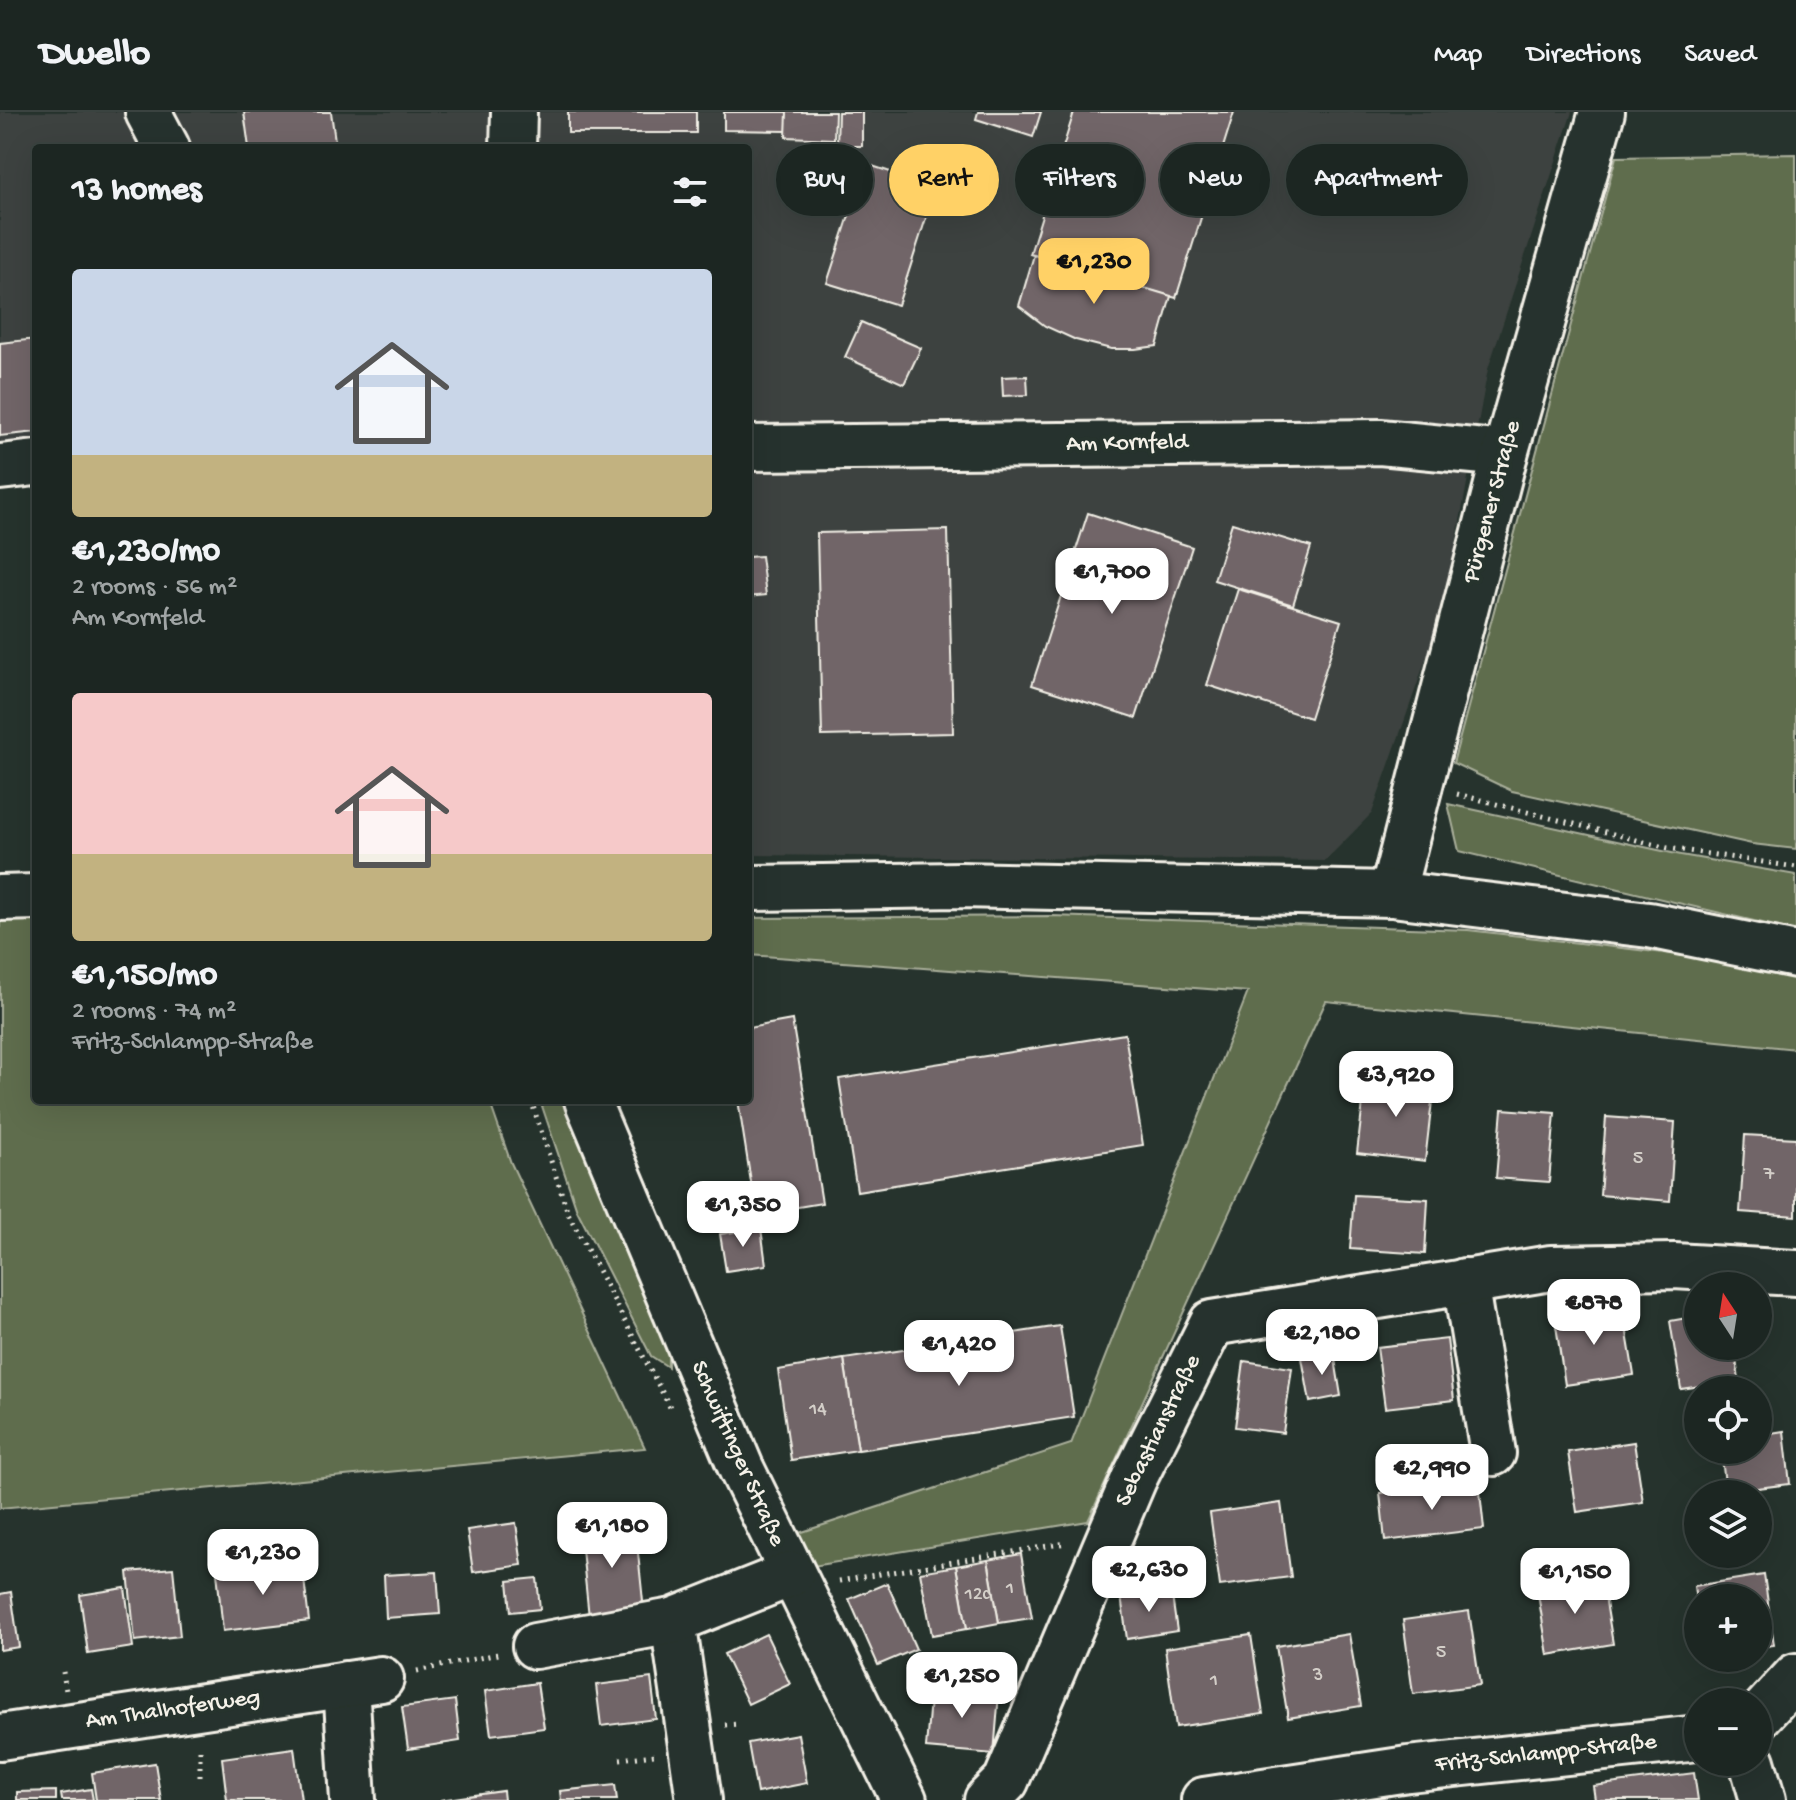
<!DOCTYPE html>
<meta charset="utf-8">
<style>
body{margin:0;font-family:"Gochi Hand",sans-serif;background:#29322f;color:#f1f3f6;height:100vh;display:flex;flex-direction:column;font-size:30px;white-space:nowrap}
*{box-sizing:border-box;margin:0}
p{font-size:26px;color:#a0a5a5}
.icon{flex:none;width:44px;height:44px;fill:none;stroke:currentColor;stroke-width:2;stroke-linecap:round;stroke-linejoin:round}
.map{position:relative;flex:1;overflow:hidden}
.drawer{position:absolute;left:32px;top:32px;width:720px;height:960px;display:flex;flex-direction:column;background:#1c2622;border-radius:8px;box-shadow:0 8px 32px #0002,0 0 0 2px #3a4340}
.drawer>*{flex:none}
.hud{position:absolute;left:776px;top:32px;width:760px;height:72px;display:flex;gap:16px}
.needle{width:52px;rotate:348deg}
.buttons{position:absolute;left:1684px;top:1160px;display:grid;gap:16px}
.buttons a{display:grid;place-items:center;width:88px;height:88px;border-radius:50%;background:#1c2622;box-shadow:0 8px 32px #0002,0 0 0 2px #3a4340;font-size:40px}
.price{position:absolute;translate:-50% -68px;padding:0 18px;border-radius:16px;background:#fff;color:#222;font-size:26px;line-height:52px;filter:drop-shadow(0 2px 4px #0008)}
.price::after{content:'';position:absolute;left:50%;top:48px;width:24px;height:18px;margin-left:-12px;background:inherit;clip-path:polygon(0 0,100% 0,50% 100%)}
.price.selected{background:#ffd166;color:#111}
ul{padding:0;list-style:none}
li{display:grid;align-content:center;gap:16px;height:424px;padding:0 40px}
li span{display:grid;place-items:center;height:248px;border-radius:8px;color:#555}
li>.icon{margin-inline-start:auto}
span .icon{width:144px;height:144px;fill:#fffc;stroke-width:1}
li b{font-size:34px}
h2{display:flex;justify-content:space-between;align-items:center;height:96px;padding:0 40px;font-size:34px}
.pill{padding:0 28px;border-radius:36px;background:#1c2622;box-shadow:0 8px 32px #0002,0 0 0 2px #3a4340;font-size:28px;line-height:72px}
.pill.selected{background:#ffd166;color:#111}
header{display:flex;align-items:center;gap:48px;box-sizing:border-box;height:112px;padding:0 40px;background:#1c2622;border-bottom:2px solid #3a4340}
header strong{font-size:38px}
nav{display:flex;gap:44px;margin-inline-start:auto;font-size:28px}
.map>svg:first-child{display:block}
</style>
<header>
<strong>Dwello</strong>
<nav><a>Map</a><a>Directions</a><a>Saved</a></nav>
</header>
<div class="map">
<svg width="1796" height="1688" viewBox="0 0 1796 1688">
<rect width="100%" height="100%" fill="#26332d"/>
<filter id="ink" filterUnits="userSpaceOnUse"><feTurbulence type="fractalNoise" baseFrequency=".0125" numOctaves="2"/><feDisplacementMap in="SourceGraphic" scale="16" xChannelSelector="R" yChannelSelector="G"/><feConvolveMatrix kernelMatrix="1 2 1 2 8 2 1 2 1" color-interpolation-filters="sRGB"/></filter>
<g filter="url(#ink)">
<!-- built -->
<polygon fill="#3c423f" points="0,0 1572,0 1488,257 1444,496 1372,701 1325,749 748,743 748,36 36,36 36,351 0,354"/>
<!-- green -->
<g fill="#5f6d4e" stroke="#aaaf9b" stroke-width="2">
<polygon points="1796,42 1796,737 1752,732 1512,679 1453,651 1616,45"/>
<polygon points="1448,692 1681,743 1796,763 1796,819 1459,739"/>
<polygon points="0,798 36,798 36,988 489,988 511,1051 645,1336 0,1396"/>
<polygon points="1052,804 1468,818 1784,855 1796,858 1796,937 1326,889 1088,1409 807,1455 796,1422 1071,1332 1248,880 748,843 748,806"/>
<polygon points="540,988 567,988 668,1234 668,1255 651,1244 577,1098"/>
</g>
<!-- building -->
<g fill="#716568" stroke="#f4f1e8" stroke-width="2">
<polygon points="244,0 331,0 336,36 249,36"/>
<rect x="568" y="0" width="128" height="21"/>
<polygon points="724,0 787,0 787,19 724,18"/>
<polygon points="787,0 835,0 834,27 786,25"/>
<polygon points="838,0 862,0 862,34 837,34"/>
<polygon points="978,0 1041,0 1033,25 976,7"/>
<polygon points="1074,0 1234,0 1176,186 1030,142"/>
<polygon points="866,52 936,75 898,193 827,171"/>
<polygon points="1034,143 1171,184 1157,234 1135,237 1111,237 1076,228 1045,214 1019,194"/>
<polygon points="861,210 921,236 904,272 845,245"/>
<polygon points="36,227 36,320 0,324 0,231"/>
<polygon points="1027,264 1028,283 1003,284 1002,265"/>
<polygon points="1088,401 1192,435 1136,606 1032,573"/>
<polygon points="1232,411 1311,435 1293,493 1214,468"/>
<polygon points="948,418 953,621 822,624 817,421"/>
<polygon points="761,444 766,483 748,485 748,445"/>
<polygon points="1238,477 1341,509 1310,606 1207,573"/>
<polygon points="792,908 822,1091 756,1102 738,988 748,988 748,916"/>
<polygon points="1125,922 1143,1033 857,1079 839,967"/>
<polygon points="1366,965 1434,972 1425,1049 1357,1041"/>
<polygon points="1502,997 1555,1001 1549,1070 1496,1066"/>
<polygon points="1606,1005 1675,1010 1670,1089 1600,1083"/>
<polygon points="1745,1023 1796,1026 1796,1104 1740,1100"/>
<polygon points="1354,1083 1428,1087 1425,1142 1350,1137"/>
<polygon points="761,1116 766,1153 726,1159 720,1122"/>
<polygon points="1623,1197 1634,1263 1565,1273 1555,1207"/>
<polygon points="1698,1204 1698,1234 1734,1234 1739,1268 1681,1277 1670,1209"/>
<polygon points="1060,1214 1074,1305 858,1338 844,1247"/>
<polygon points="1447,1227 1454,1288 1385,1296 1377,1235"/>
<polygon points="1334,1241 1341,1284 1310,1290 1302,1246"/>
<polygon points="844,1247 858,1338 791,1348 778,1258"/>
<polygon points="1244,1249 1292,1256 1283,1321 1235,1315"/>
<polygon points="1784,1319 1790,1372 1726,1380 1721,1338 1758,1338 1758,1323"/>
<polygon points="1634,1330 1643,1390 1577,1400 1568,1340"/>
<polygon points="1479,1371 1484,1417 1385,1429 1380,1381"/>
<polygon points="1281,1391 1291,1465 1220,1474 1210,1401"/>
<polygon points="516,1411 522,1453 473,1460 467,1418"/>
<polygon points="635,1412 644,1499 589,1505 580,1418"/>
<polygon points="1021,1442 1032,1506 999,1511 988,1448"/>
<polygon points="988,1448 999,1511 967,1517 956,1454"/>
<polygon points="302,1450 309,1509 223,1519 217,1460"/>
<polygon points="956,1454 967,1517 932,1523 920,1460"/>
<polygon points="173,1456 180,1524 135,1529 128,1460"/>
<polygon points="437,1460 440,1502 386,1506 384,1463"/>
<polygon points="1764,1463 1774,1533 1758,1535 1758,1486 1698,1486 1698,1503 1694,1474"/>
<polygon points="537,1466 540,1497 511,1500 508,1469"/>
<polygon points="1602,1466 1613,1532 1548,1543 1537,1476"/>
<polygon points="887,1471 916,1537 878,1553 849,1487"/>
<polygon points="125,1476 133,1535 88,1542 80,1483"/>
<polygon points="1171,1477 1177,1519 1127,1527 1121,1484"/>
<polygon points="11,1480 19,1535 0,1538 0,1482"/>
<polygon points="1469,1499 1480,1573 1413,1582 1403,1508"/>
<polygon points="766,1522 790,1572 748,1592 724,1542"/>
<polygon points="1349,1522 1361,1594 1288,1606 1276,1534"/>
<polygon points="1251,1523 1263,1602 1176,1615 1165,1536"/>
<polygon points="651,1566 656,1607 601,1614 596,1573"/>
<polygon points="537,1571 544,1616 491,1623 485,1579"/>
<polygon points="931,1574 999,1581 994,1642 926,1636"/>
<polygon points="455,1588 460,1629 408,1637 402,1595"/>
<polygon points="798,1622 807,1671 757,1681 748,1631"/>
<polygon points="294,1636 301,1688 227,1688 222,1646"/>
<polygon points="155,1651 161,1688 96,1688 92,1661"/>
<polygon points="1694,1661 1698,1688 1595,1688 1593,1674"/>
<polygon points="615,1673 617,1688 561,1688 560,1679"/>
<polygon points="91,1677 93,1688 62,1688 61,1682"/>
<polygon points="56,1679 56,1688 17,1688 17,1680"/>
<polygon points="503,1679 504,1688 440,1688"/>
</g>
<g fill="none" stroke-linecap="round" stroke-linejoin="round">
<!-- minor casing -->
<g stroke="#f4f1e8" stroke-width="50">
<g id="minor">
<polyline points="148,0 167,36"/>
<polyline points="513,36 514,0"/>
<polyline points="748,336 1380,330 1505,342"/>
<polyline points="0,355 36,351"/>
<polyline points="1392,782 1505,342 1602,0"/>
<polyline points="587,988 741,1356 904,1688"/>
<polyline points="1465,1169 1493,1341"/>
<polyline points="673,1509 699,1688"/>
<polyline points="535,1534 673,1509 791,1462"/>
<polyline points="346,1572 353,1688"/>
<polyline points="1758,1605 1796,1564"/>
<polyline points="0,1625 381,1567"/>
<polyline points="1752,1650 1763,1688"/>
<polyline points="987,1688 1006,1669 1134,1367 1212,1211 1551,1156 1674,1154 1796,1161"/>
<polyline points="1204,1688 1408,1657 1698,1626"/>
</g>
</g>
<!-- major casing -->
<g stroke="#f4f1e8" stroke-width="50">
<g id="major">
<polyline points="748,776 960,773 1392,782 1649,813 1796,843"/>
<polyline points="0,786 36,785"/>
</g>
</g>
<!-- path -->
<g stroke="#f4f1e8" stroke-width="5" stroke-dasharray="2 6" stroke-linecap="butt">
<polyline points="1457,682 1668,736 1796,755"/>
<polyline points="531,988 568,1101 672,1299"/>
<polyline points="839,1469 1066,1431"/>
<polyline points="417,1559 498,1542"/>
<polyline points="63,1560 66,1579"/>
<polyline points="725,1613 740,1612"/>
<polyline points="620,1647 655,1643"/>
<polyline points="200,1664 200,1633"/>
</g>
<!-- minor -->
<use href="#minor" stroke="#26332d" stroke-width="44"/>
<!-- major -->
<use href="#major" stroke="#26332d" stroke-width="44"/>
</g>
</g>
<g text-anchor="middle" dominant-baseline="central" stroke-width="8" stroke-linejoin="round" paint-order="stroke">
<!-- number labels -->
<g font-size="20" fill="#d3cec8">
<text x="1638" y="1047">5</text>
<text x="1769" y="1063">7</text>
<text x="818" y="1298">14</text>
<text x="1010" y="1477">1</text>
<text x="977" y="1483">12c</text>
<text x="1441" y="1541">5</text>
<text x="1318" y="1564">3</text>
<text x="1214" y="1569">1</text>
</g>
<!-- street labels -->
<g font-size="24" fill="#f4f1e8" stroke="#26332d">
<text transform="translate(1127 332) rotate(-1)">Am Kornfeld</text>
<text transform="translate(1493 390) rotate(-75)">Pürgener Straße</text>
<text transform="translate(1159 1319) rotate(-64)">Sebastianstraße</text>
<text transform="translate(737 1342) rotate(66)">Schwiftinger Straße</text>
<text transform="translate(173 1598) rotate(-8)">Am Thalhoferweg</text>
<text transform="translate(1546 1642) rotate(-6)">Fritz-Schlampp-Straße</text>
</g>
</g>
</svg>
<div class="buttons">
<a><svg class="needle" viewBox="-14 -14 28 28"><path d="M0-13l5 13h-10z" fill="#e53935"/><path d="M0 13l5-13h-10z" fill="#a0a5a5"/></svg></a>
<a><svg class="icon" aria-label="locate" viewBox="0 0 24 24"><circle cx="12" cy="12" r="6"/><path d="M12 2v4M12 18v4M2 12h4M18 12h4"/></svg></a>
<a><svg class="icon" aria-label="layers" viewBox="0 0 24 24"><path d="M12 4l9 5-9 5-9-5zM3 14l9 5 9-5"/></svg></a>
<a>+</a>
<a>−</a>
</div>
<b class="price selected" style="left:1094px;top:194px">€1,230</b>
<b class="price" style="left:1112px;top:504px">€1,700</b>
<b class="price" style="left:1396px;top:1007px">€3,920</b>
<b class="price" style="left:743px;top:1137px">€1,350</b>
<b class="price" style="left:1594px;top:1235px">€878</b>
<b class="price" style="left:1322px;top:1265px">€2,180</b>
<b class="price" style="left:959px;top:1276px">€1,420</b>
<b class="price" style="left:1432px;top:1400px">€2,990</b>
<b class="price" style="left:612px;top:1458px">€1,180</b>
<b class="price" style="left:263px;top:1485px">€1,230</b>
<b class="price" style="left:1149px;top:1502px">€2,630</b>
<b class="price" style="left:1575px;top:1504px">€1,150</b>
<b class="price" style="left:962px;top:1608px">€1,250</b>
<div class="hud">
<a class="pill">Buy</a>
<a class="pill selected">Rent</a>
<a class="pill">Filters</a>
<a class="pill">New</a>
<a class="pill">Apartment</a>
</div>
<section class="drawer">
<h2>13 homes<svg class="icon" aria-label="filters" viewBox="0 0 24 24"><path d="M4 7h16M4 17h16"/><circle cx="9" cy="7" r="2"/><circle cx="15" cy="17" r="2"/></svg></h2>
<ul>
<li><span style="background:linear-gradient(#c9d6e8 75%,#c2b280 0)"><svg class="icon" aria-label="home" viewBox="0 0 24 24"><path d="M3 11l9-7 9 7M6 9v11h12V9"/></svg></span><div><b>€1,230/mo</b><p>2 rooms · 56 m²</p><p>Am Kornfeld</p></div></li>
<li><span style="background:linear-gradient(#f6c9c9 65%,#c2b280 0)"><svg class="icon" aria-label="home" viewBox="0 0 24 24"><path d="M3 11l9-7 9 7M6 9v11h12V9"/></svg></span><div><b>€1,150/mo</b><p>2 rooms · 74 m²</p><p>Fritz-Schlampp-Straße</p></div></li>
</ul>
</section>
</div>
